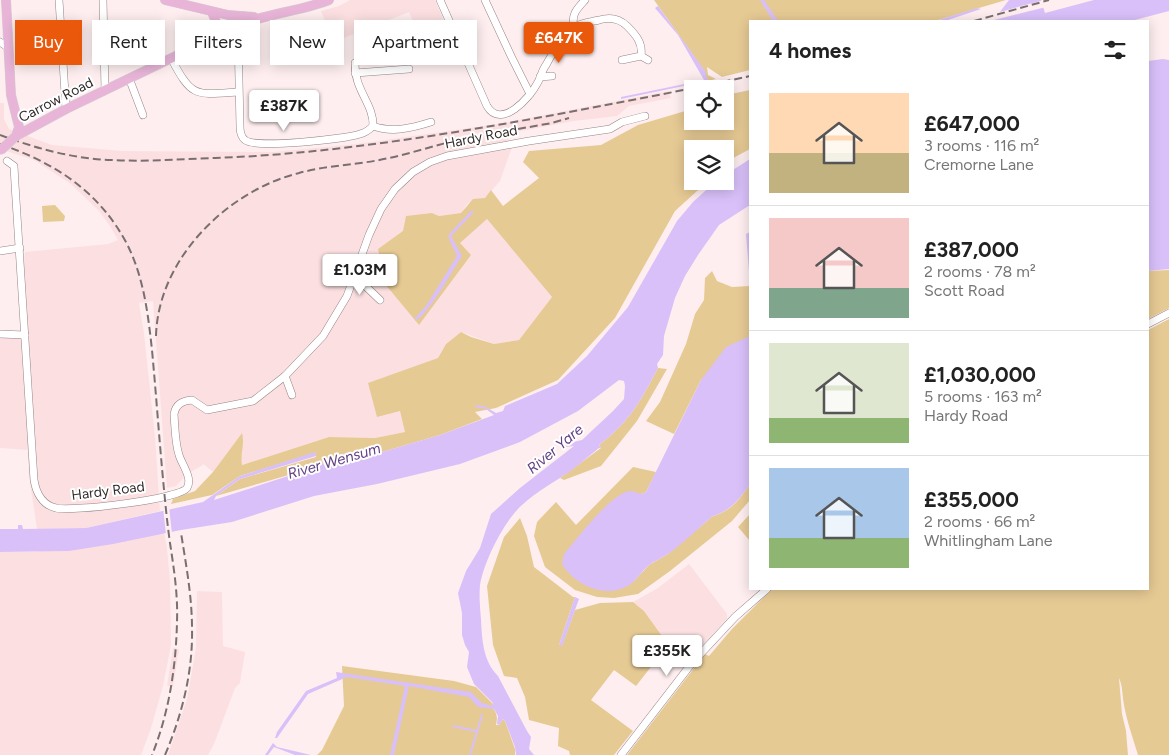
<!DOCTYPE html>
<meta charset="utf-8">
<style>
body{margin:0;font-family:Figtree,sans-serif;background:#f6f6f6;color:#222;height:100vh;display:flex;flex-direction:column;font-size:19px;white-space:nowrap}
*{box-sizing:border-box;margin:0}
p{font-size:16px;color:#767676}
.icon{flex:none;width:28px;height:28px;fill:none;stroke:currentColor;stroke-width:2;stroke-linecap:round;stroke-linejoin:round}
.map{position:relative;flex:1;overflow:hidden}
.sheet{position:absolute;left:749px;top:20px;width:400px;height:570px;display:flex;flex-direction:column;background:#fff;border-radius:0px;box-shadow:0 2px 12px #0003}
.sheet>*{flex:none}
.guide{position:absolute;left:15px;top:20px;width:475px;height:45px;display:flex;gap:10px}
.tools{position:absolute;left:684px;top:80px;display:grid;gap:10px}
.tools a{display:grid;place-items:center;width:50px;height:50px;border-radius:0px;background:#fff;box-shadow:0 2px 12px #0003;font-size:25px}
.price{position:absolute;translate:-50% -42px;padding:0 11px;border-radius:5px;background:#fff;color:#222;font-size:16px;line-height:32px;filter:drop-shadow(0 1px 2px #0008)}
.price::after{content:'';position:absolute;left:50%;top:30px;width:15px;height:11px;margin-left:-8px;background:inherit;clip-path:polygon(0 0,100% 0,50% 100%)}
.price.active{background:#ea580c;color:#fff}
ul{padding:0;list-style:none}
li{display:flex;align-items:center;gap:15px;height:125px;padding:0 20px}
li+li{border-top:1px solid #e0e0e0}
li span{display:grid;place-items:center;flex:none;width:140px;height:100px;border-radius:0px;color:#555}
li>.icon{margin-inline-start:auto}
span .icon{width:60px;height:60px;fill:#fffc;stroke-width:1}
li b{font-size:21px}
h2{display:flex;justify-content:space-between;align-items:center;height:60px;padding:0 20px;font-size:21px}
.tag{padding:0 18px;border-radius:0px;background:#fff;box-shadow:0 2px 12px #0003;font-size:18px;line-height:45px}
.tag.active{background:#ea580c;color:#fff}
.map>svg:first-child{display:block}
</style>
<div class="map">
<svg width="1169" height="755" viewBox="0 0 1169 755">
<rect width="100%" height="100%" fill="#feeeef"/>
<!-- built -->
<g fill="#fce0e1">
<polygon points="350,0 435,0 456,49 430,60 409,12 334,42 321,11 339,6"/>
<polygon points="669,91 671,98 629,106 617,116 574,121 506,134 512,147 500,181 484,199 468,203 461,213 439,216 432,213 378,249 459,243 487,219 552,297 519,340 494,344 461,332 446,344 438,358 424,364 400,411 406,432 375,438 329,437 242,465 240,453 242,433 213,472 202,463 203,465 187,474 176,486 167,488 153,301 139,303 144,333 155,437 160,511 86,528 37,529 29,476 28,450 0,448 0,331 21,333 27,326 23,271 25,252 108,244 118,240 110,226 99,211 71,184 34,160 0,149 0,103 4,103 4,119 9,129 52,145 123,151 273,152 356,144 497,124"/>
<polygon points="164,533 167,549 170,580 171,645 163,686 151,728 141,755 0,755 0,552 34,552"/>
<polygon points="689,564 727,614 727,619 686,663 672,649 644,611 633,602 658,588"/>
<polygon points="197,591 222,592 223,646 245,652 240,683 235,688 214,744 208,755 168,755 187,699 196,648"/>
<polygon points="173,648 179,649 173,687 167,686"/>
</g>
<!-- green -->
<g fill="#e6ca94">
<polygon points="654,0 1006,0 935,21 750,21 750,70 722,77 707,67 708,75 716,79 708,81 696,59"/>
<path d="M750,90v59l-15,8 -10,9v-17h-33v32h16l-33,30 -60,107 -57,62 -62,28 -21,4 7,7 -42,16 -58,17 -41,2 -28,14 -97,28 24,-17 76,-22 -1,-4 -75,23 -28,19 -41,9 2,-5 22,-8 18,-19 29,-39c3,13 -2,19 0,32l87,-28 46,1 30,-6 -5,-21 -23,6 -9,-34 70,-25 8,-14 15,-12 10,5 23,7 25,-4 33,-43 -65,-78 -27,24 11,12 -52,70 -34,-41 -7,-35 25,-18 3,-15 26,-3 7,3 22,-3 12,-14 12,-1 6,-8 12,16 36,-28 -16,-16 6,-11 72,-6 37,-20 54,-16v12h33v-21l7,-2 -1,-4z"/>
<polygon points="55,205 65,216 64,221 43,222 42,206"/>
<polygon points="1169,270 1169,308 1148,319 1148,271"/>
<polygon points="712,271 717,281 732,287 750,286 750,337 701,380 674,434 646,421 660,402 686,344 695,314 704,300 705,278"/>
<path d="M1169,319v436h-31c-5,-17 -11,-33 -14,-50 -2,-10 -1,-18 -5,-27l3,36 4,17 2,24h-501l78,-101 4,2 23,-27 40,-40h376v-259z"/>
<path d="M658,368l9,1 -30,52 -36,45 -37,14 -4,-2 41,-30 -2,-3c32,-25 41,-43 59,-77z"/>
<path d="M633,467l23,5 -10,20 -5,2 -8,88 16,-17 19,-11 45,-38c17,-4 28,-18 37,-32v16l-18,21 -62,50 -32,23 -24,4 -17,-1 -22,-7 -30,-23 -11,-31 3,-14 19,-20 20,23z"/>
<polygon points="750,514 750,541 738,527"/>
<polygon points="520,518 527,536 534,567 573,597 575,597 559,645 562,645 575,610 600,603 633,602 644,611 670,647 665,649 636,686 614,670 591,700 633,731 614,755 570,755 569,751 558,746 559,728 529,720 525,697 517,678 504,676 493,645 487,586 504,537"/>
<path d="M342,666l112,15 22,6 17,17 -1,3c5,6 6,10 4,18h3l4,-6 2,2 10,28v6h-198l5,-5 22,-44z"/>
</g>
<!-- water -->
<g fill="#d9c0f9">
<polygon points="760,0 764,0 778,21 773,21"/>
<polygon points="1009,0 1041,0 1045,13 1094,0 1169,0 1169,11 1131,21 993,21"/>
<polygon points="658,6 705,71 708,81 621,99 621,97 704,80 678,35 655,8"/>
<polygon points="977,8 981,9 945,21 936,21"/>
<polygon points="1163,59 1169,60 1169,269 1148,271 1148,61"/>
<path d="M750,159v46l-31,20 -21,30 -13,21 -10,22 -11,38 -1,19 -6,9 1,4c-18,34 -27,52 -59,77l2,3h-2c-9,7 -18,15 -27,22 -16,11 -35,21 -50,35 -18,16 -38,56 -42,80 -1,11 0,23 1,34 1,21 2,42 17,57l29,55 4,6 -2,12 5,6h-18l-1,-8 -10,-26 -2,-2 -4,6 -2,-1 1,-8 -4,-7 -16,-2 -9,-10 -60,-11 -15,69h-4l15,-69 -58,-9 -39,17 -31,44h-2l2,-6 29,-41 31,-13 -1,-6 135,20 11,11 10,3 1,-3 -19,-19 -7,-17 2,-15 -4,-7 -3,-10v-22l-4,-20 8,-22 14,-23 11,-34 29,-26 54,-42 -9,1v-3l17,-4 31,-29 11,-12 1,-13 -1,-5 -5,-1 -41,31 -58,31 -60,22 -83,20 -63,12 -82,26 -51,8 -68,14 -44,7 -69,1v-23h18v-4h4l1,4 63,-1 117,-26 37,-26 75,-24 1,4 -76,23 -24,17 -2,4 99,-32 28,-14 33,-5 8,3 58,-17 54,-20 -8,-6 -11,-2 1,-2 10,2 10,6 7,-2 2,-5 52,-22 30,-28 41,-49 49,-86 16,-19 23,-21h9v-6z"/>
<path d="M473,210v3l-22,23 11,20c-10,15 -33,58 -47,65v-3l11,-12 31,-50 -8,-17v-5l22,-23z"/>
<polygon points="750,232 750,283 746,234"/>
<path d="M750,336v148c-9,14 -21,28 -37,32 -15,12 -29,27 -45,38 -6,4 -14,7 -20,12 -6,5 -10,12 -16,17 -23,18 -57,3 -70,-19l2,-10c13,-15 47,-61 66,-63 3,0 7,2 11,3l5,-2 55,-112 25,-33z"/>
<polygon points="575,597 579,599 562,646 559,645"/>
<polygon points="273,743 277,747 311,755 295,755 274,747 268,755 265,755"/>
</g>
<!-- pier -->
<g fill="#feeeef">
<polygon points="1044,0 1046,7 990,21 996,13"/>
<polygon points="169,506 172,534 166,535 163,507"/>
</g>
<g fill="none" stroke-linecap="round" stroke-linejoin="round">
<!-- stream -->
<g stroke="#d9c0f9" stroke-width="2">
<polyline points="453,726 476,731"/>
<polyline points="470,755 482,715"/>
</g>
<!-- minor casing -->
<g stroke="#958485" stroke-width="8">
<g id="minor">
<polyline points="59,0 66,109"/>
<polyline points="103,0 105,90"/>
<path d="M440,0l47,106c14,24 43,-8 51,-24 3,-5 4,-12 8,-17 6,-11 17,-30 27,-37 6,-5 18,-6 26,-8 10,-3 20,-2 28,6 9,9 16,17 14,30l-19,4"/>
<polyline points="485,0 511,56 530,94"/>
<path d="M574,27c-3,-13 3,-18 11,-27"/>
<path d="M238,35l2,91c0,5 1,11 5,14 11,9 100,-1 115,-6 5,-1 9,-4 13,-8"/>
<polyline points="238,41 245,41"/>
<polyline points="0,42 9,48"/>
<polyline points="641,56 648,60"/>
<path d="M171,58c21,40 24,37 67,34"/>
<path d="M355,63c-1,27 19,41 18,63 19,7 39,2 58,-4"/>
<polyline points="355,73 409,69"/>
<polyline points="540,77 552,76"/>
<polyline points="129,78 143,115"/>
<path d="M7,161l7,5 1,18 19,296c2,12 8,25 22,28 15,4 124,-9 131,-20 6,-10 -5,-23 -8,-33 -4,-12 -4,-28 -5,-41 2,-10 8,-13 18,-14l15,10 46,-9 32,-25 38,-40 24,-40 22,-61 12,-26 14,-20 18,-17 17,-10 17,-6 82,-15 81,-12 12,-7 23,-6"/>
<polyline points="0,251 20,248"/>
<polyline points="355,276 380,300"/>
<polyline points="1148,324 1169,313"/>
<polyline points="0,334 25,335"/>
<polyline points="285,376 292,395"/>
<polyline points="621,755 692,663 735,617 767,589"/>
</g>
</g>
<!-- major casing -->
<g stroke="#d2d0d0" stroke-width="10">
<g id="major">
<polyline points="6,0 11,95 19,127 16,136"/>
<polyline points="165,0 228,15 254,17"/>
<polyline points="211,37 215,34 218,27 212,12"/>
<path d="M16,136l50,-27 176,-85c28,-11 59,-13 87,-24"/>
</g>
</g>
<!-- minor -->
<use href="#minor" stroke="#fff" stroke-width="7"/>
<!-- major -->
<use href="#major" stroke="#e8b5d8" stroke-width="9"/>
<!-- rail -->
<g stroke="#7a6f70" stroke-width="2" stroke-dasharray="8 4" stroke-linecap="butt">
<polyline points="974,21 1049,0"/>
<polyline points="518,129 552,123 569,118"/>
<path d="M0,135c35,13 74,24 111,25 35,2 69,-1 104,-2 112,-4 222,-22 333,-42 67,-13 135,-25 202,-40"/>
<path d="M0,144c55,19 99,47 127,100 17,34 21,70 25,106 4,43 7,86 11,129 2,21 4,43 7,64 4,26 8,52 7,79 -1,45 -8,91 -25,133"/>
<path d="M156,336c2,-77 71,-145 143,-163 29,-8 60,-8 90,-15 28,-6 55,-16 84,-21"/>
<path d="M165,755c17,-40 28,-83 27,-127 0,-31 -6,-64 -11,-95"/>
</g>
<!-- major-bridge casing -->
<g stroke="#d2d0d0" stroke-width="10" stroke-linecap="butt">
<polyline id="major-bridge" points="1,150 16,136"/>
</g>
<!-- major-bridge -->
<use href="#major-bridge" stroke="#e8b5d8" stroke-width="9"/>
</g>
<g text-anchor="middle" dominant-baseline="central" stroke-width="4" stroke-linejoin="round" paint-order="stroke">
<!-- street labels -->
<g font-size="14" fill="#312a2a" stroke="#fff">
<text transform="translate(56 100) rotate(-27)">Carrow Road</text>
<text transform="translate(481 137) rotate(-11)">Hardy Road</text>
<text transform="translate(108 491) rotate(-7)">Hardy Road</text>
</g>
<!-- water labels -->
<g font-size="15" font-style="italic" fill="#634286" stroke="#fff">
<text transform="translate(555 449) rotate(-40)">River Yare</text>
<text transform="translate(334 461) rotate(-16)">River Wensum</text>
</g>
</g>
</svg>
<div class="tools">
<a><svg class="icon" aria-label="locate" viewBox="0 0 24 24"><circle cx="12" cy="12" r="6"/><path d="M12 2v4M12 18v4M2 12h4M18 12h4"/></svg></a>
<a><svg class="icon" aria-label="layers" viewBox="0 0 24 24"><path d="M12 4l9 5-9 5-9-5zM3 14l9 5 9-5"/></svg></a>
</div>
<b class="price active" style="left:559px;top:64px">£647K</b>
<b class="price" style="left:284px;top:132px">£387K</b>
<b class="price" style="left:360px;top:296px">£1.03M</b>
<b class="price" style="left:667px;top:677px">£355K</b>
<div class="guide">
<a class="tag active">Buy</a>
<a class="tag">Rent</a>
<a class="tag">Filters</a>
<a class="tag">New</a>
<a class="tag">Apartment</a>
</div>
<section class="sheet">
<h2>4 homes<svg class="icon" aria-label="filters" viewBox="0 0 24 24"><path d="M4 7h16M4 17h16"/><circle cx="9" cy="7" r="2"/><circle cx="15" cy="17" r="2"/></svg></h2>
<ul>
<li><span style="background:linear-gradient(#ffd9b3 60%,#c2b280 0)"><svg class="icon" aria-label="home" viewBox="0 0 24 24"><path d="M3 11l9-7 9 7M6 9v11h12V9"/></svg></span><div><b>£647,000</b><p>3 rooms · 116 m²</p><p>Cremorne Lane</p></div></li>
<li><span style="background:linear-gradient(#f6c9c9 70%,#7fa58c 0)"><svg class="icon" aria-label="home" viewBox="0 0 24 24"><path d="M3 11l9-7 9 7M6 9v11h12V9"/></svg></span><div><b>£387,000</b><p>2 rooms · 78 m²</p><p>Scott Road</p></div></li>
<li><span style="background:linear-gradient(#dfe7d0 75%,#8fb573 0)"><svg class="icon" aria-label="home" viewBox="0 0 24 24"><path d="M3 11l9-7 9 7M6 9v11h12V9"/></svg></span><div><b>£1,030,000</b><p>5 rooms · 163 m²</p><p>Hardy Road</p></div></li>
<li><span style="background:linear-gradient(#a9c7e8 70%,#8fb573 0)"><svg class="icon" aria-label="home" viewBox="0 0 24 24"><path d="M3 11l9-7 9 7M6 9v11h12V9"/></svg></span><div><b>£355,000</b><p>2 rooms · 66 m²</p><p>Whitlingham Lane</p></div></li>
</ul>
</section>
</div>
